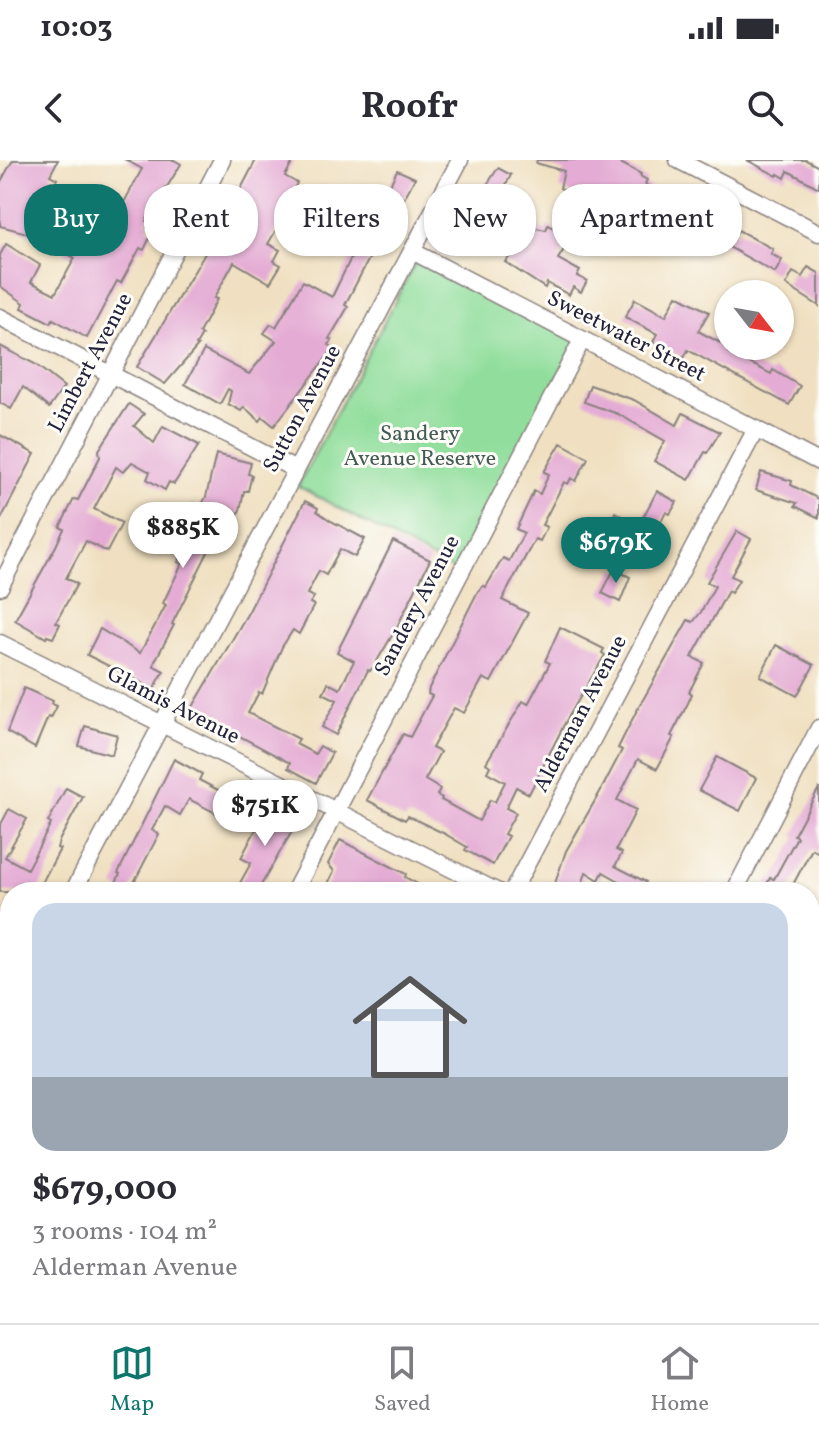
<!DOCTYPE html>
<meta charset="utf-8">
<style>
body{margin:0;font-family:Vollkorn,serif;background:#f7f7f7;color:#2b2b33;height:100vh;display:flex;flex-direction:column;font-size:30px;white-space:nowrap}
*{box-sizing:border-box;margin:0}
p{font-size:26px;color:#7c7c81}
.icon{flex:none;width:44px;height:44px;fill:none;stroke:currentColor;stroke-width:2;stroke-linecap:round;stroke-linejoin:round}
.map{position:relative;flex:1;overflow:hidden}
.side{position:absolute;left:0px;top:722px;width:820px;height:442px;display:flex;flex-direction:column;background:#fff;border-radius:32px 32px 0 0;box-shadow:0 2px 6px #0004}
.side>*{flex:none}
.banner{position:absolute;left:24px;top:24px;width:772px;height:72px;display:flex;gap:16px}
.needle{width:52px;rotate:121deg}
.buttons{position:absolute;left:714px;top:120px;display:grid;gap:16px}
.buttons a{display:grid;place-items:center;width:80px;height:80px;border-radius:50%;background:#fff;box-shadow:0 2px 6px #0004;font-size:40px}
.price{position:absolute;translate:-50% -68px;padding:0 18px;border-radius:28px;background:#fff;color:#222;font-size:26px;line-height:52px;filter:drop-shadow(0 2px 4px #0008)}
.price::after{content:'';position:absolute;left:50%;top:48px;width:24px;height:18px;margin-left:-12px;background:inherit;clip-path:polygon(0 0,100% 0,50% 100%)}
.price.current{background:#0f766e;color:#fff}
ul{padding:0;list-style:none}
li{display:grid;align-content:center;gap:16px;height:424px;padding:0 32px}
li span{display:grid;place-items:center;height:248px;border-radius:24px;color:#555}
li>.icon{margin-inline-start:auto}
span .icon{width:144px;height:144px;fill:#fffc;stroke-width:1}
li b{font-size:34px}
.chip{padding:0 28px;border-radius:32px;background:#fff;box-shadow:0 2px 6px #0004;font-size:28px;line-height:72px}
.chip.current{background:#0f766e;color:#fff}
.status{display:flex;justify-content:space-between;align-items:center;height:56px;padding:0 40px;background:#fff;direction:ltr}
.status svg{height:22px;fill:currentColor}
header{display:flex;justify-content:space-between;align-items:center;height:104px;padding:0 32px;background:#fff;font-size:36px;font-weight:700}
.dock{display:flex;justify-content:space-around;align-items:center;height:112px;border-top:2px solid #e1e1e2;background:#fff;font-size:22px;color:#7c7c81}
.dock a{display:grid;justify-items:center;gap:4px}
.dock .current{color:#0f766e}
.map>svg:first-child{display:block}
</style>
<div class="status"><b>10:03</b><svg viewBox="0 0 49 12"><path d="M0 12V9h3v3zM5 12V6h3v6zM10 12V3h3v9zM15 12V0h3v12zM26 1h20v11H26zM47 4h2v5h-2z"/></svg></div>
<header><svg class="icon" aria-label="back" viewBox="0 0 24 24"><path d="M15 5l-7 7 7 7"/></svg>Roofr<svg class="icon" aria-label="search" viewBox="0 0 24 24"><circle cx="10" cy="10" r="6"/><path d="M15 15l6 6"/></svg></header>
<div class="map">
<svg width="819" height="1163" viewBox="0 0 819 1163">
<rect width="100%" height="100%" fill="#fdfcf7"/>
<filter id="ink" filterUnits="userSpaceOnUse"><feTurbulence type="fractalNoise" baseFrequency=".0125" numOctaves="2"/><feDisplacementMap in="SourceGraphic" scale="16" xChannelSelector="R" yChannelSelector="G"/><feConvolveMatrix kernelMatrix="1 2 1 2 8 2 1 2 1" color-interpolation-filters="sRGB"/></filter>
<filter id="wash" filterUnits="userSpaceOnUse"><feTurbulence type="fractalNoise" baseFrequency=".006" numOctaves="4" result="noise"/><feDisplacementMap in="SourceGraphic" scale="32" xChannelSelector="R" yChannelSelector="G"/><feGaussianBlur stdDeviation="1.8" result="paint"/><feColorMatrix in="noise" values="0 0 0 0 0 0 0 0 0 0 0 0 0 0 0 0 0 1.4 0 .05"/><feComposite in="paint" operator="in"/></filter>
<g filter="url(#wash)">
<rect width="100%" height="100%" fill="#f0e0c1"/>
<!-- green -->
<polygon fill="#91de9c" stroke="#5a806c" stroke-width="2" points="418,98 577,181 457,412 298,326"/>
<g id="blocks">
<!-- building -->
<g fill="#e4acd4">
<polygon points="13,0 58,0 50,15 57,19 43,44 39,42 31,74 0,66 0,23"/>
<polygon points="126,0 174,0 181,4 146,61 149,63 147,68 153,71 144,90 140,88 121,123 117,121 87,178 53,159 51,163 22,148 24,143 0,126 0,95 6,84 40,105 31,122 55,134 75,98 64,92 79,66 86,70 102,38 121,48 142,9"/>
<polygon points="256,0 294,0 285,16 297,23 280,54 284,56 268,84 280,90 274,101 281,105 270,123 234,102 214,138 217,139 199,173 202,175 196,185 198,186 165,224 137,207 222,65"/>
<polygon points="537,0 615,0 641,14 640,16 647,20 645,24 672,41 692,51 695,45 705,51 700,59 721,70 724,66 736,73 738,70 773,89 771,94 782,100 775,113 704,73 702,78 679,65 637,39 629,55 595,37 591,43 560,28 564,11 536,3"/>
<polygon points="747,0 806,0 819,7 819,28 788,11 785,18 778,14 777,16"/>
<polygon points="498,8 511,15 498,40 482,32"/>
<polygon points="397,10 415,18 399,48 402,49 394,63 389,60 345,145 348,147 329,179 332,180 329,185 334,188 274,266 263,257 260,261 244,247 241,251 228,244 231,231 228,229 220,244 185,224 204,190 249,214 276,181 264,173 271,164 276,167 303,121 332,137 368,63 366,62 378,37 383,40"/>
<polygon points="470,50 484,54 482,61 487,62 479,91 461,86"/>
<polygon points="548,65 571,78 558,99 580,111 577,116 587,121 581,132 573,127 569,135 547,123 545,128 505,102 537,68 546,70"/>
<polygon points="808,107 819,113 819,146 786,125 793,112 802,117"/>
<polygon points="677,135 709,152 698,171 730,188 728,192 771,214 773,210 800,226 789,245 688,190 684,198 653,182 657,174 625,157 635,139 666,156"/>
<polygon points="0,186 35,204 64,227 49,248 23,227 11,249 0,243"/>
<polygon points="590,225 634,240 677,265 683,253 720,272 707,293 705,292 689,320 654,301 665,281 618,254 584,242"/>
<polygon points="129,244 144,254 134,266 154,283 163,266 199,285 174,324 169,322 165,330 147,319 150,312 132,302 123,312 116,307 94,349 122,363 107,392 86,381 66,418 77,424 56,462 60,464 53,478 47,476 46,478 15,460 56,386 64,369 60,367 74,339 78,340 100,297 99,290"/>
<polygon points="0,275 35,294 0,361"/>
<polygon points="561,283 588,298 576,321 571,318 568,324 564,322 542,365 547,367 540,381 535,379 502,440 528,453 491,522 483,518 464,553 454,548 432,588 440,592 425,620 440,629 437,635 442,638 441,640 479,661 490,640 495,642 505,622 487,612 490,606 486,603 523,541 528,544 550,503 545,501 560,467 604,489 602,493 605,495 566,561 529,634 516,627 506,648 516,653 504,674 508,676 493,705 465,690 467,687 445,674 408,656 405,660 367,640 403,574 410,577 432,536 428,534 429,528 478,431 483,426 486,427 503,398 509,401 524,373 516,369 534,331 540,334 549,314 544,312"/>
<polygon points="216,294 251,303 248,314 252,315 248,331 244,331 240,350 223,384 219,386 213,382 172,464 174,465 155,501 154,506 164,511 154,529 87,495 100,469 140,493 166,445 163,443 182,404 178,402 195,370 182,363 192,344 200,348 206,337"/>
<polygon points="761,312 792,321 791,325 819,339 819,358 795,346 797,343 756,330"/>
<polygon points="657,331 677,342 670,354 666,352 655,373 664,378 653,396 606,370 615,352 639,365"/>
<polygon points="305,341 318,348 317,351 331,361 365,379 355,397 340,389 326,415 319,411 307,434 314,437 310,443 314,445 299,474 293,470 282,487 262,534 259,532 248,553 299,579 296,584 315,594 320,586 332,593 316,623 288,608 290,603 191,550 249,451"/>
<polygon points="737,371 751,379 731,416 739,420 731,433 728,431 692,497 704,503 689,532 692,534 688,543 671,576 674,577 657,609 638,599 617,640 636,650 616,690 622,693 615,706 646,722 641,732 624,732 628,726 603,712 599,720 586,712 580,732 552,732 566,691 600,632 622,590 618,588 636,552 688,460 693,462 701,452 715,426 707,422"/>
<polygon points="393,381 430,400 396,469 374,506 370,511 368,510 336,575 322,567 337,540 323,533 328,523 340,529 354,501 337,492"/>
<polygon points="614,409 630,417 620,442 602,433"/>
<polygon points="776,485 814,505 797,536 760,516"/>
<polygon points="24,528 53,541 52,544 57,546 51,558 48,557 35,588 7,572"/>
<polygon points="85,566 117,575 112,595 79,586"/>
<polygon points="717,597 756,618 740,651 699,630"/>
<polygon points="174,599 202,614 199,620 237,640 227,659 189,639 180,655 165,646 152,670 159,674 129,732 125,732 114,726 120,714 118,713"/>
<polygon points="66,628 83,637 59,681 57,688 60,689 37,732 0,732 0,666 9,649 27,659 5,697 27,709 51,664 48,662"/>
<polygon points="819,628 819,693 812,689 789,732 763,732 770,718 774,719 797,677 794,675"/>
<polygon points="268,646 295,660 292,666 294,668 257,732 235,732 251,703 241,698"/>
<polygon points="340,680 406,714 405,717 432,732 324,732 334,711 328,704"/>
</g>
</g>
</g>
<g filter="url(#ink)">
<use href="#blocks" fill-opacity="0" stroke="#89817e" stroke-width="2"/>
<g fill="none" stroke-linecap="round" stroke-linejoin="round">
<!-- street casing -->
<g stroke="#89817e" stroke-width="19">
<g id="street">
<polyline points="678,0 819,73"/>
<polyline points="412,91 819,302"/>
<polyline points="0,157 296,310"/>
<polyline points="0,427 222,0"/>
<polyline points="0,483 498,732"/>
<polyline points="73,732 460,0"/>
<polyline points="294,732 582,180"/>
<polyline points="512,732 756,269"/>
<polyline points="734,732 819,568"/>
<polyline points="0,871 10,852"/>
<polyline points="810,898 819,902"/>
<polyline points="290,1163 294,1154"/>
</g>
</g>
<!-- secondary casing -->
<g stroke="#89817e" stroke-width="25">
<g id="secondary">
<polyline points="810,998 819,981"/>
<polyline points="810,1028 819,1011"/>
<polyline points="810,1059 819,1042"/>
<polyline points="0,1115 10,1120"/>
<polyline points="0,1138 10,1143"/>
<polyline points="31,1154 49,1163"/>
<polyline points="77,1154 94,1163"/>
<polyline points="722,1163 727,1154"/>
<polyline points="756,1163 760,1154"/>
</g>
</g>
<!-- street -->
<use href="#street" stroke="#fff" stroke-width="16"/>
<!-- secondary -->
<use href="#secondary" stroke="#fbe5cf" stroke-width="22"/>
</g>
</g>
<g text-anchor="middle" dominant-baseline="central" stroke-width="6" stroke-linejoin="round" paint-order="stroke">
<!-- street labels -->
<g font-size="22" fill="#22223b" stroke="#fdfcf7">
<text transform="translate(626 177) rotate(27)">Sweetwater Street</text>
<text transform="translate(91 203) rotate(-62)">Limbert Avenue</text>
<text transform="translate(303 249) rotate(-62)">Sutton Avenue</text>
<text transform="translate(418 446) rotate(-62)">Sandery Avenue</text>
<text transform="translate(173 546) rotate(27)">Glamis Avenue</text>
<text transform="translate(581 554) rotate(-62)">Alderman Avenue</text>
</g>
<!-- park labels -->
<g font-size="22" fill="#435a58" stroke="#fdfcf7">
<text x="420" y="274">Sandery<tspan x="420" dy="25">Avenue Reserve</tspan></text>
</g>
</g>
</svg>
<div class="buttons">
<a><svg class="needle" viewBox="-14 -14 28 28"><path d="M0-13l5 13h-10z" fill="#e53935"/><path d="M0 13l5-13h-10z" fill="#7c7c81"/></svg></a>
</div>
<b class="price" style="left:183px;top:410px">$885K</b>
<b class="price current" style="left:616px;top:425px">$679K</b>
<b class="price" style="left:265px;top:688px">$751K</b>
<div class="banner">
<a class="chip current">Buy</a>
<a class="chip">Rent</a>
<a class="chip">Filters</a>
<a class="chip">New</a>
<a class="chip">Apartment</a>
</div>
<section class="side">
<ul>
<li><span style="background:linear-gradient(#c9d6e8 70%,#9aa5b1 0)"><svg class="icon" aria-label="home" viewBox="0 0 24 24"><path d="M3 11l9-7 9 7M6 9v11h12V9"/></svg></span><div><b>$679,000</b><p>3 rooms · 104 m²</p><p>Alderman Avenue</p></div></li>
</ul>
</section>
</div>
<nav class="dock">
<a class="current"><svg class="icon" aria-label="map" viewBox="0 0 24 24"><path d="M3 6l6-2 6 2 6-2v14l-6 2-6-2-6 2zM9 4v14M15 6v14"/></svg>Map</a>
<a><svg class="icon" aria-label="saved" viewBox="0 0 24 24"><path d="M7 4h10v16l-5-4-5 4z"/></svg>Saved</a>
<a><svg class="icon" aria-label="home" viewBox="0 0 24 24"><path d="M3 11l9-7 9 7M6 9v11h12V9"/></svg>Home</a>
</nav>
